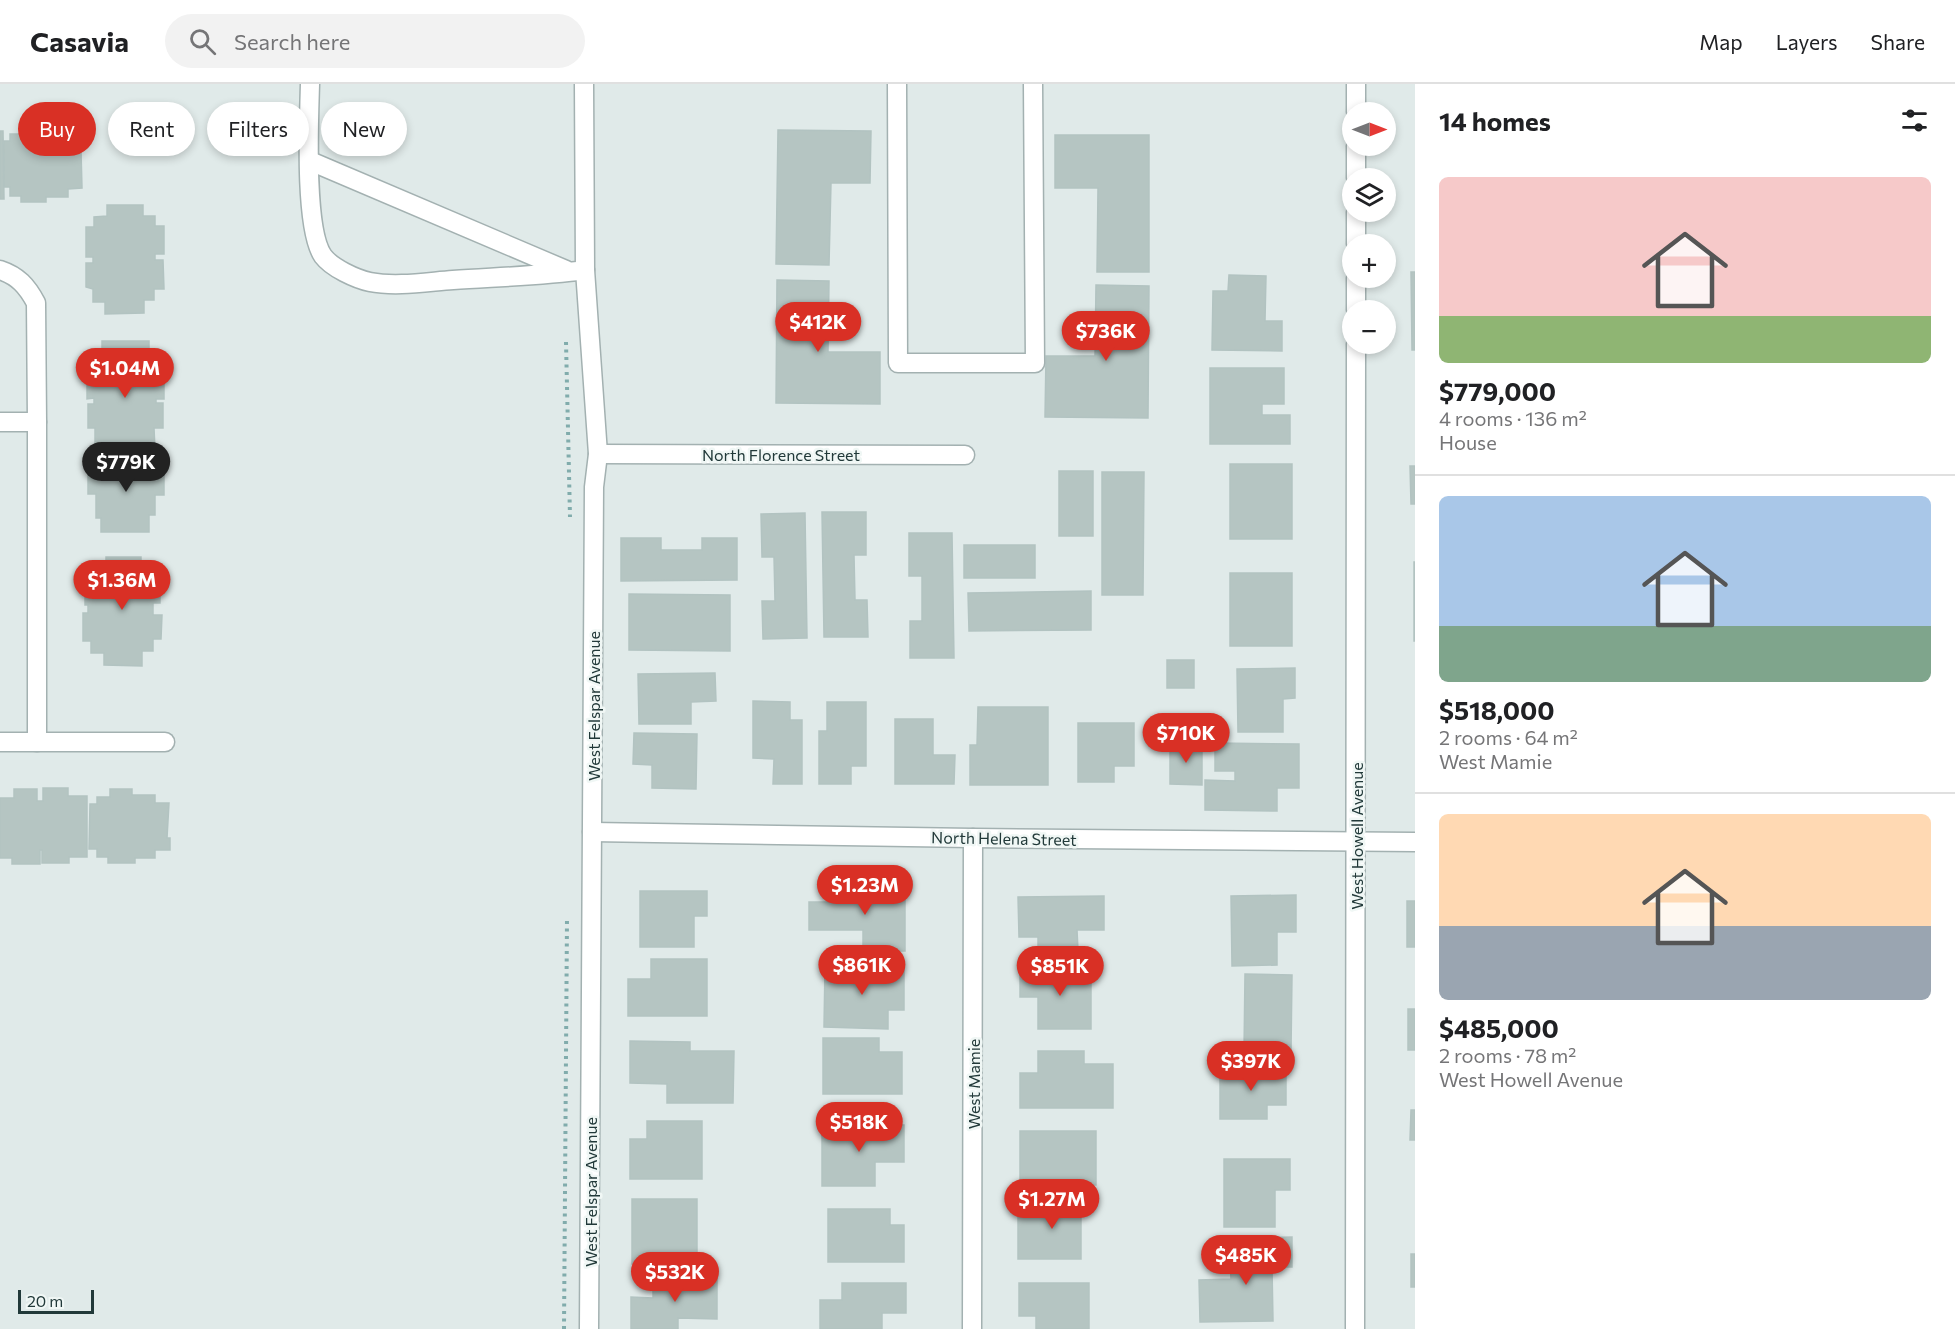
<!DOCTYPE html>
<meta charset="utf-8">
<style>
body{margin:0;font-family:Commissioner,sans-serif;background:#f2f2f2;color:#202124;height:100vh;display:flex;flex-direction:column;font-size:22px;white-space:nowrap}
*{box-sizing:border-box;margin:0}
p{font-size:20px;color:#757577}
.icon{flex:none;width:33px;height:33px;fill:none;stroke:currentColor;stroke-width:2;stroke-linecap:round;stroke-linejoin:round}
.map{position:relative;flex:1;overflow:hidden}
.details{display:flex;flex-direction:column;background:#fff;width:540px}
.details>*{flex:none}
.banner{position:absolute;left:18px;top:18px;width:570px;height:54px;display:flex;gap:12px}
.needle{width:39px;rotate:90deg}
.fabs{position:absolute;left:1342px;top:18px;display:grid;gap:12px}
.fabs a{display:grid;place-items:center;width:54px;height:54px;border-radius:50%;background:#fff;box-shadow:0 3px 9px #0003;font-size:30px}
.scale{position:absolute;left:18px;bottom:15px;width:76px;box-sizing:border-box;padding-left:6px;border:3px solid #213939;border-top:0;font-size:16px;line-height:21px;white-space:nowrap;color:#213939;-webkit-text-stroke:4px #f0f7f5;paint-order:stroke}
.price{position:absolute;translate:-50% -51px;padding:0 14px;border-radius:21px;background:#d93025;color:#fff;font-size:20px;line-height:39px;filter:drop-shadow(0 2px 3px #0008)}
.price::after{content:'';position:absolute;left:50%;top:36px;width:18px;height:14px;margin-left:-9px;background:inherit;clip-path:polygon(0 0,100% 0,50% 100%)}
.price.current{background:#222;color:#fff}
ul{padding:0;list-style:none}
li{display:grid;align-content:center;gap:12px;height:318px;padding:0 24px}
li+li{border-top:2px solid #e0e0e0}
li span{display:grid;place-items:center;height:186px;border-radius:9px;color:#555}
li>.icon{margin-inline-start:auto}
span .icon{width:108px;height:108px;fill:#fffc;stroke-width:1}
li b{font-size:26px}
h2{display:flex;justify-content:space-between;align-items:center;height:72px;padding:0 24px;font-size:26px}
.tag{padding:0 21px;border-radius:27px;background:#fff;box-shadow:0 3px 9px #0003;font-size:21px;line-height:54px}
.tag.current{background:#d93025;color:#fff}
header{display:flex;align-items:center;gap:36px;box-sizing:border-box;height:84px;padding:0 30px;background:#fff;border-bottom:2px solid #e0e0e0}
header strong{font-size:28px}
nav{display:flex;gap:33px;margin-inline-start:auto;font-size:21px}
.search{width:420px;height:54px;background:#f2f2f2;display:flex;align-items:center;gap:15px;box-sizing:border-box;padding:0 21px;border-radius:33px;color:#757577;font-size:22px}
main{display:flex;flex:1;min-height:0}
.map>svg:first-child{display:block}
</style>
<header>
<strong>Casavia</strong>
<div class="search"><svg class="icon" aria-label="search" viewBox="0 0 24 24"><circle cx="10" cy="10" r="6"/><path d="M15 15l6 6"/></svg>Search here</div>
<nav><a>Map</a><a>Layers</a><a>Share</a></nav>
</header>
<main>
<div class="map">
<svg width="1415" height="1245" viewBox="0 0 1415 1245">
<rect width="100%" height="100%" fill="#e0eae9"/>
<!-- building -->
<g fill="#b5c5c2" stroke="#b2c3c1" stroke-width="1.5">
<polygon points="21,41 47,41 47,50 67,50 68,58 82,57 82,66 81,66 82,104 68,105 68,113 46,113 46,118 21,118 21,112 10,112 10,103 4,103 4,57 10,57 10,50 21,50"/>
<polygon points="778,46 871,47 870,99 831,99 829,181 776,180"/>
<polygon points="0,47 3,47 4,115 0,115"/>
<polygon points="1055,51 1149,51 1149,188 1097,188 1098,104 1055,104"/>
<polygon points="107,121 143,121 143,132 155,132 155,142 164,142 164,170 155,170 155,176 163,176 164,205 154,205 154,216 144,216 144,229 105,230 105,218 93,218 93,205 86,203 86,179 93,179 93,173 86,173 86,143 94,143 94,133 107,132"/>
<polygon points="1411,188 1415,188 1415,266 1412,266"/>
<polygon points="1229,191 1266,192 1265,237 1282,237 1282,267 1212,266 1213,207 1228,207"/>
<polygon points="777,196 829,197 828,268 880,268 880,320 776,319"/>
<polygon points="1096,201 1149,202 1148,334 1045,333 1046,272 1095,272"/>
<polygon points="102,257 149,257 149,269 156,269 156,288 164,288 164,315 156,315 156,319 163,319 163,344 154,344 155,365 149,365 149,372 102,373 101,368 95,366 95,344 88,344 88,320 94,320 94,314 87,315 87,289 93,288 93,270 102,269"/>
<polygon points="1210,284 1284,284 1284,320 1262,320 1262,331 1290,331 1290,360 1210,360"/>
<polygon points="97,375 155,375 155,384 164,384 164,411 155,411 155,431 149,431 149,448 101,448 101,434 96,434 96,410 88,410 88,386 96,386"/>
<rect x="1230" y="380" width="62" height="75"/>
<polygon points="1410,382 1415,382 1415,420 1411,420"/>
<rect x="1059" y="387" width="34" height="65"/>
<polygon points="1102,388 1144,388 1143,511 1102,511"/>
<polygon points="822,428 866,428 866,471 854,471 855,516 867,516 868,553 824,553"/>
<polygon points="805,429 807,554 763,555 762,517 775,517 774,473 762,473 761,430"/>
<polygon points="909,449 952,449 954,574 910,574 910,537 922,537 922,492 909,492"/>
<polygon points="621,454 661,454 661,466 702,466 702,454 737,454 737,496 621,497"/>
<rect x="964" y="461" width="71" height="33"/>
<polygon points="106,473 141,473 141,484 153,484 153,494 160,494 160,519 153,519 153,531 162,531 161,555 153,555 153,567 142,567 142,582 104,581 104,569 91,569 91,557 83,557 83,529 88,529 88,521 85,521 85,494 93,494 93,484 106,485"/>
<rect x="1414" y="478" width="1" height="79"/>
<rect x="1230" y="489" width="62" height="73"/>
<polygon points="1091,507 1091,546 969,547 968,509"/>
<polygon points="629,510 730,511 730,567 629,566"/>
<rect x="1167" y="576" width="27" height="28"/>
<polygon points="1295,584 1295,614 1283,615 1283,648 1238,648 1237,585"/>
<polygon points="715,589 716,617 691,618 691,640 639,640 638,590"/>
<polygon points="753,617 790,618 790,636 802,636 802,700 773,700 774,675 753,674"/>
<polygon points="827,618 866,618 866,682 851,682 851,700 819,700 819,647 827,647"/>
<polygon points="978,623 1048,623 1048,701 970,701 970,661 977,661"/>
<polygon points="895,635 933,635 933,671 955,671 954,700 895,700"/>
<polygon points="1078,639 1134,639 1134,682 1114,682 1114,698 1078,698"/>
<polygon points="634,649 697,650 696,705 652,704 652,681 633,680"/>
<polygon points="1215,659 1299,660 1299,704 1277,704 1277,727 1205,726 1205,696 1235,697 1235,687 1215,687"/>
<polygon points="1170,660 1202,660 1202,701 1170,700"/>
<polygon points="43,704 68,704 68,712 87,712 87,773 69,773 69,779 42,779 42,766 40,766 40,780 12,780 12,774 0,774 0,714 14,714 14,705 37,705 37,717 43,717"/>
<polygon points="110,705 132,705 132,711 155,711 155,719 169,719 167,754 170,754 170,766 155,766 155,774 135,774 135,779 108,779 108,773 97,773 97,765 89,765 90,720 97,720 97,713 110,713"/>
<polygon points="837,804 905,804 905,867 863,867 863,846 809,846 809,818 837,818"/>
<polygon points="640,807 707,807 707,832 694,832 694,863 640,863"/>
<polygon points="1296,811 1296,848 1277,848 1277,881 1232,882 1231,812"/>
<polygon points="1104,812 1104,846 1077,846 1078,866 1038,866 1038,853 1019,853 1018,813"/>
<rect x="1407" y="817" width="8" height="46"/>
<polygon points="651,875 707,875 707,932 628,932 628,895 651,895"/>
<polygon points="825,883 904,884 904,926 888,926 888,945 824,943"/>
<polygon points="1020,885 1091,885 1091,945 1038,945 1038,913 1020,913"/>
<polygon points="1245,890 1292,891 1291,968 1244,967"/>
<rect x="1408" y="925" width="7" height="41"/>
<polygon points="823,954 879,954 879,968 902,968 902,1010 823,1010"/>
<polygon points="630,957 690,958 690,967 734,967 733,1019 667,1019 667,1000 630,999"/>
<polygon points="1038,967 1084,967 1084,980 1113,980 1113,1024 1020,1024 1020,989 1038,989"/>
<polygon points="1220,985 1286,985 1286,1021 1267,1021 1267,1035 1220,1035"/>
<polygon points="1411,1026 1415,1026 1415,1056 1410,1056"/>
<polygon points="647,1037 702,1037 702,1095 630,1095 630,1055 647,1055"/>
<polygon points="822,1041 904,1041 904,1078 875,1078 875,1102 822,1102"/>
<rect x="1020" y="1047" width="76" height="54"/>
<polygon points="1224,1075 1290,1075 1290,1106 1275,1106 1275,1143 1224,1143"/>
<polygon points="1036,1113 1081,1113 1081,1175 1018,1175 1018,1132 1036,1132"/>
<rect x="632" y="1115" width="65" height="65"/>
<polygon points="828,1125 890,1125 890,1141 904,1141 904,1178 828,1178"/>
<polygon points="1292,1153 1292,1183 1272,1183 1273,1237 1200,1238 1199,1196 1231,1195 1230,1178 1255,1178 1254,1154"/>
<rect x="1411" y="1170" width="4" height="33"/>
<polygon points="653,1194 717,1194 717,1235 678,1234 678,1245 631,1245 631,1213 653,1214"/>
<polygon points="842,1199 906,1199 906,1229 882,1229 882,1245 820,1245 820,1216 842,1216"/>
<polygon points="1019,1199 1089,1199 1089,1245 1036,1245 1036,1232 1019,1232"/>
</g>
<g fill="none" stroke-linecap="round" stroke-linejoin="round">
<!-- minor casing -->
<g stroke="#a3b1b1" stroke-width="21">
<g id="minor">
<path d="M310,0c-1,36 -6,145 13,172 9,12 33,23 47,26 26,5 56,0 83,-2 44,-3 88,-4 132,-10"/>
<polyline points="584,0 585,186 598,370 594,403 589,1245"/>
<polyline points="897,0 898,279 1035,279 1033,0"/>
<polyline points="1356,0 1356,28"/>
<polyline points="1356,62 1356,94"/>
<polyline points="310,77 566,186"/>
<polyline points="1356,160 1356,128"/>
<path d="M0,186c18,6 27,16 36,33l1,119"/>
<polyline points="1356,226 1356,194"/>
<polyline points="0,338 37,338 37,658 0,658"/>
<polyline points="598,370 965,371"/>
<polyline points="37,658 165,658"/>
<polyline points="592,748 973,754 1415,758"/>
<polyline points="972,1245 973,754"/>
<polyline points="1355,1245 1356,260"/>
</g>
</g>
<!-- path -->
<g stroke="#81acac" stroke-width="4" stroke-dasharray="3 4.5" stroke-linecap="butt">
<polyline points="566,258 570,433"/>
<polyline points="564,1245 567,834"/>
</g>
<!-- minor -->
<use href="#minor" stroke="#fff" stroke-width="18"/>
</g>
<g text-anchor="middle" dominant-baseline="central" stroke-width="5" stroke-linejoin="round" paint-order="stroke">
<!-- street labels -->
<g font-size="16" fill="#213939" stroke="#f0f7f5">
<text x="781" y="370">North Florence Street</text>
<text transform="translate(593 622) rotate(-90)">West Felspar Avenue</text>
<text transform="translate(1356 752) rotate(-90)">West Howell Avenue</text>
<text transform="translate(1004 754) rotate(1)">North Helena Street</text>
<text transform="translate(973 1000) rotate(-90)">West Mamie</text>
<text transform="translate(590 1108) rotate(-90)">West Felspar Avenue</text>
</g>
</g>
</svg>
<div class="fabs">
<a><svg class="needle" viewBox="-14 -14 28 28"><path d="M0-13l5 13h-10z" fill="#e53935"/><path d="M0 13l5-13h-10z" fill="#757577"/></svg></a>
<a><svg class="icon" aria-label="layers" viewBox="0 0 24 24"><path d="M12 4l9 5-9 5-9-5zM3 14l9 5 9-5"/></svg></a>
<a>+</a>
<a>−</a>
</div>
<div class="scale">20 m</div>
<b class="price" style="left:818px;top:269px">$412K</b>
<b class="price" style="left:1106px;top:278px">$736K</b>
<b class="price" style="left:125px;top:315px">$1.04M</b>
<b class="price current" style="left:126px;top:409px">$779K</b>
<b class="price" style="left:122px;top:527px">$1.36M</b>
<b class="price" style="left:1186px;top:680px">$710K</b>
<b class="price" style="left:865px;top:832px">$1.23M</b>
<b class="price" style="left:862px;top:912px">$861K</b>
<b class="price" style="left:1060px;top:913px">$851K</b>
<b class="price" style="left:1251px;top:1008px">$397K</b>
<b class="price" style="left:859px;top:1069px">$518K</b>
<b class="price" style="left:1052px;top:1146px">$1.27M</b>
<b class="price" style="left:1246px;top:1202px">$485K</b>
<b class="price" style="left:675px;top:1219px">$532K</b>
<div class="banner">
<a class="tag current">Buy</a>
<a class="tag">Rent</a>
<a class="tag">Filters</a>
<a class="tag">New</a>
</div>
</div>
<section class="details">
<h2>14 homes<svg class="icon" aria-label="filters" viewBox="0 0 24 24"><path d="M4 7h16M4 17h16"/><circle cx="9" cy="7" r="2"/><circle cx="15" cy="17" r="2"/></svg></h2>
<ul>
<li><span style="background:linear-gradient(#f6c9c9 75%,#8fb573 0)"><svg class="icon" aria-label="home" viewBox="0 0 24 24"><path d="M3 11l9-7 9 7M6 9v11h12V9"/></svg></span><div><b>$779,000</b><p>4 rooms · 136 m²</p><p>House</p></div></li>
<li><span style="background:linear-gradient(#a9c7e8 70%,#7fa58c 0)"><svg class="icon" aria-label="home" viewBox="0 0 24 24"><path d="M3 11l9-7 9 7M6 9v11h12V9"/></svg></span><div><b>$518,000</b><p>2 rooms · 64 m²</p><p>West Mamie</p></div></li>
<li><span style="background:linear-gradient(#ffd9b3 60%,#9aa5b1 0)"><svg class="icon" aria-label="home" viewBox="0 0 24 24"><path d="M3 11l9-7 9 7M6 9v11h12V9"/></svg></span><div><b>$485,000</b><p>2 rooms · 78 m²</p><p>West Howell Avenue</p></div></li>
</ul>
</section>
</main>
